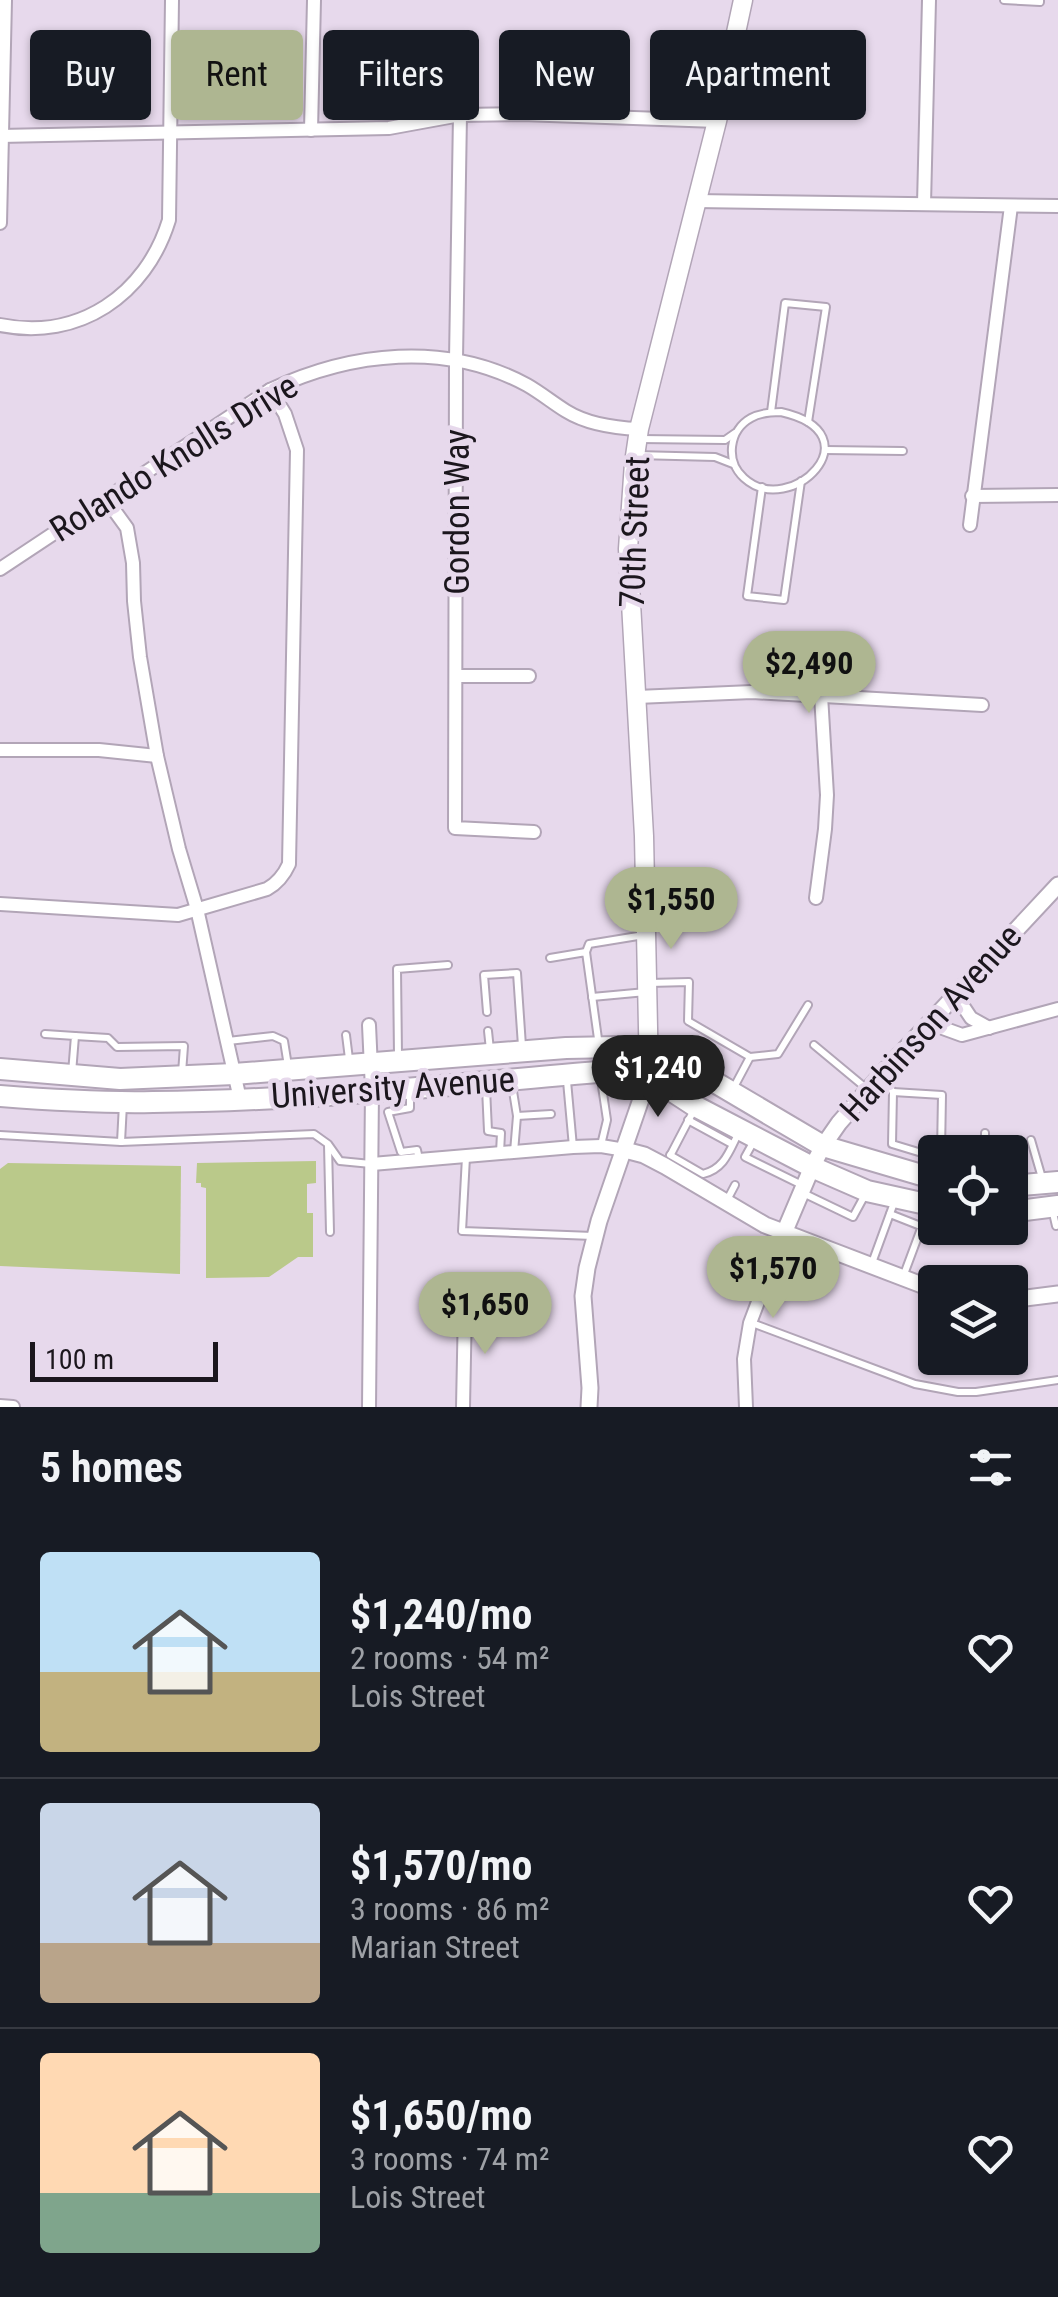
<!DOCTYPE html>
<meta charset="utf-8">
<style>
body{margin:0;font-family:"Roboto Condensed",sans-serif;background:#242831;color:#f1f3f6;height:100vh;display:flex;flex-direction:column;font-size:38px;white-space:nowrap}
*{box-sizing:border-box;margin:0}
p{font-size:32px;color:#9ea1a6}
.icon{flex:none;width:55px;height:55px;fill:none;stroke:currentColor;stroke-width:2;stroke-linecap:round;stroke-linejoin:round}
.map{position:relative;height:1407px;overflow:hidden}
.side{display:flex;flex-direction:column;background:#171b24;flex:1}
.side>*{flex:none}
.guide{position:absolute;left:30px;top:30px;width:1000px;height:90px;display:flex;gap:20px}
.buttons{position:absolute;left:918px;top:1135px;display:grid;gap:20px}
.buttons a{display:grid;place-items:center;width:110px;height:110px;border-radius:10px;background:#171b24;box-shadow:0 2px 8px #0004;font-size:50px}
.scale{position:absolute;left:30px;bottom:25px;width:188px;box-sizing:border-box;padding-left:10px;border:5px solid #1b161d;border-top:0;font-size:28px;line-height:35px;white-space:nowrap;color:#1b161d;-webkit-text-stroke:8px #e7d9ec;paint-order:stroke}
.price{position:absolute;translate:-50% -85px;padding:0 22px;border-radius:35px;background:#aeb691;color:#111;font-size:32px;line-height:65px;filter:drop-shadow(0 2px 5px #0008)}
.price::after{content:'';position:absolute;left:50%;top:60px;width:30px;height:22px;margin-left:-15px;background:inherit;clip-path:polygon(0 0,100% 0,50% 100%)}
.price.active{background:#222;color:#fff}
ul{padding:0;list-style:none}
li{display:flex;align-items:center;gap:30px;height:250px;padding:0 40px}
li+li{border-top:2px solid #363941}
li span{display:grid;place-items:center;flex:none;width:280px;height:200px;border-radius:10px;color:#555}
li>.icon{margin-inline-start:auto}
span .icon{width:120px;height:120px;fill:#fffc;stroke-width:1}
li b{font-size:42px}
h2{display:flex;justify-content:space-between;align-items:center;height:120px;padding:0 40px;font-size:42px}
.tag{padding:0 35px;border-radius:10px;background:#171b24;box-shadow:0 2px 8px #0004;font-size:35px;line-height:90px}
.tag.active{background:#aeb691;color:#111}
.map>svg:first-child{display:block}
</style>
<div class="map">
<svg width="1058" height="1407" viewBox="0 0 1058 1407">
<rect width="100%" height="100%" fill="#e7d9ec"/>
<!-- green -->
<g fill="#bac98a">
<polygon points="316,1161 316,1183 307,1184 307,1213 313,1213 313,1257 298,1257 269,1277 206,1278 206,1188 201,1187 201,1183 196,1183 197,1163"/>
<polygon points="8,1163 181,1166 180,1274 0,1266 0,1169"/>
</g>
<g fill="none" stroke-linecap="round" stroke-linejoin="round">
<!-- service casing -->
<g stroke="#b2a5b7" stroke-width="10">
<g id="service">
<polyline points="1004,0 1040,2 1040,0"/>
<polyline points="771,412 785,303 826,307 808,422"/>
<path d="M781,412c97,22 9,108 -37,66 -19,-17 -15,-48 7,-60 9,-5 20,-6 30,-6z"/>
<polyline points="640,439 725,440 735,433"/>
<polyline points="825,450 903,451"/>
<polyline points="636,455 715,457 733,464"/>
<polyline points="762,487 747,596 784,600 801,481"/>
<polyline points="586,952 589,944 644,935"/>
<polyline points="550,958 586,952 599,1046"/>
<polyline points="649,983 689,982 688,1021 750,1057 733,1089"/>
<polyline points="592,997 646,992"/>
<polyline points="487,1012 484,975 517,973 522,1046"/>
<polyline points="488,1031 490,1050"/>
<polyline points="45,1034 75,1036 72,1073"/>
<polyline points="346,1035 349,1059"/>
<polyline points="75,1036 108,1038 117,1047 184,1046 182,1073"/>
<polyline points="228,1041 273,1036 284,1041 288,1066"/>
<polyline points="814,1045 867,1089"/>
<polyline points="398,1055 397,969 448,965"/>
<polyline points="750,1057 778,1054 808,1005"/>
<polyline points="600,1073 607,1120 601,1145"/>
<polyline points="881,1076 893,1092 892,1144 935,1157"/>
<polyline points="567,1081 573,1147"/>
<polyline points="512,1085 517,1116 514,1152"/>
<polyline points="486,1088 488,1131 501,1133 500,1153"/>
<polyline points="410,1090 410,1108 388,1112 401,1152 417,1150 419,1159"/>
<polyline points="893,1092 942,1095 941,1152"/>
<polyline points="517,1116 551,1114"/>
<polyline points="688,1120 732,1144"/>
<polyline points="985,1133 985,1152"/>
<polyline points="0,1135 121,1142 314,1134 328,1144 340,1161 371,1164"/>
<polyline points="755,1139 745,1157 804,1186"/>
<polyline points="1031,1140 1042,1178"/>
<polyline points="121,1142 123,1104"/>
<polyline points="328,1145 330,1232"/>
<polyline points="671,1154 695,1108"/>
<path d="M670,1155l33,19c21,-5 26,-22 35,-40"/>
<polyline points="466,1157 462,1231 593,1236"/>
<polyline points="803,1193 853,1217 866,1193"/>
<polyline points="726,1202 735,1185"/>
<polyline points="1053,1213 1056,1226"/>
<polyline points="890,1214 946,1236 949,1228"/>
<polyline points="987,1228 987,1236 1015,1233"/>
<polyline points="872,1263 895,1200"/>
<polyline points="903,1277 922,1226"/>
<polyline points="752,1323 915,1384 958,1392 976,1392 1058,1380"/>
</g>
</g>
<!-- minor casing -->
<g stroke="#b2a5b7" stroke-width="16">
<g id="minor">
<polyline points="460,115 456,359 455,828 534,832"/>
<polyline points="311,130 314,0"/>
<polyline points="0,136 389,128 460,115 522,114 717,121"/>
<polyline points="696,201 1058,206"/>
<polyline points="924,204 929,0"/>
<polyline points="0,223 5,0"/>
<path d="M0,325c79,16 146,-30 169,-105l3,-220"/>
<polyline points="972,496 1058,495"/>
<polyline points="106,499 127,528 133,563 134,601 140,657 157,756 179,849 197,909 240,1099"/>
<polyline points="970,525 1011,206"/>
<path d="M0,569l270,-179c81,-38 176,-49 257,-5 14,8 26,18 39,26 21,13 48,17 73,18"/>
<polyline points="456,676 529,676"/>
<polyline points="637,697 752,692 982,705"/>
<polyline points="0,750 99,750 157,756"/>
<polyline points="816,898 825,829 827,795 821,695"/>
<path d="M0,904l178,11 89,-26c11,-6 17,-14 22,-25l8,-414 -12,-36 -15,-24"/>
<polyline points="955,994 971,1018 989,1028"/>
<polyline points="929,1023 962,1035 1058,1009"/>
<polyline points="369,1025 372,1090 369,1407"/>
<polyline points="372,1164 573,1147 601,1146 625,1150"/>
<polyline points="0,1406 13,1407"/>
<polyline points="463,1407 465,1306"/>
<polyline points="746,1407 744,1359 750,1323 784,1233"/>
</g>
</g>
<!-- tertiary casing -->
<g stroke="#b2a5b7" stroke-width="19">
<g id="tertiary">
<polyline points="625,1150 644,1155 665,1166 765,1225 935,1290"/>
<polyline points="784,1233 812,1167 823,1146 839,1123 881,1075 1058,885"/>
<polyline points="1010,1300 1058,1294"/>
<polyline points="589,1407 590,1388 583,1296 587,1268 599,1221 649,1076"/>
</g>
</g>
<!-- secondary casing -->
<g stroke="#b2a5b7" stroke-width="21">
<polyline id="secondary" points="649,1076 644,836 628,549 634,463 639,429 717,121 743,0"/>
</g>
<!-- primary casing -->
<g stroke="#b2a5b7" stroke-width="24">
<g id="primary">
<polyline points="0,1069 120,1079 234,1074 566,1048 617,1047 650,1050 689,1067 823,1146 935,1179"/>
<path d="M0,1096c51,4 102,7 153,6 156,-1 312,-19 467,-32l29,6 46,30 117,61 55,24 68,15"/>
<polyline points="1010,1186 1058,1182"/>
<polyline points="1010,1212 1058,1206"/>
</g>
</g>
<!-- service -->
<use href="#service" stroke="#fff" stroke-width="6"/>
<!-- minor -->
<use href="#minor" stroke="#fff" stroke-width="12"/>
<!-- tertiary -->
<use href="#tertiary" stroke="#fff" stroke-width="15"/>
<!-- secondary -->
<use href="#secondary" stroke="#fff" stroke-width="18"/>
<!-- primary -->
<use href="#primary" stroke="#fff" stroke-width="20"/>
</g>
<g text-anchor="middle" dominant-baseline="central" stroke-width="9" stroke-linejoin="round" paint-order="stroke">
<!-- street labels -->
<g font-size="35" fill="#1b161d" stroke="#e7d9ec">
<text transform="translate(174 458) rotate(-32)">Rolando Knolls Drive</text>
<text transform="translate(457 512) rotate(-90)">Gordon Way</text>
<text transform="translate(635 532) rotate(-88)">70th Street</text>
<text transform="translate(931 1023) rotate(-48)">Harbinson Avenue</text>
<text transform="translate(393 1088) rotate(-4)">University Avenue</text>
</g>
</g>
</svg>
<div class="buttons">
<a><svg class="icon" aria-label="locate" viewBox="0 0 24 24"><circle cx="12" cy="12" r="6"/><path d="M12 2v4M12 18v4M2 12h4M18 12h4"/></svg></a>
<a><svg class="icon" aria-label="layers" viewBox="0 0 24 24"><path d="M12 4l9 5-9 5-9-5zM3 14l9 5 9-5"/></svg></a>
</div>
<div class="scale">100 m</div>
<b class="price" style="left:809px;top:716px">$2,490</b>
<b class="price" style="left:671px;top:952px">$1,550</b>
<b class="price active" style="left:658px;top:1120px">$1,240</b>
<b class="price" style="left:773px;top:1321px">$1,570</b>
<b class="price" style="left:485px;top:1357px">$1,650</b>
<div class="guide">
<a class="tag">Buy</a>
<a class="tag active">Rent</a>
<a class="tag">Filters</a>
<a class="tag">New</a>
<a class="tag">Apartment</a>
</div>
</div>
<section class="side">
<h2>5 homes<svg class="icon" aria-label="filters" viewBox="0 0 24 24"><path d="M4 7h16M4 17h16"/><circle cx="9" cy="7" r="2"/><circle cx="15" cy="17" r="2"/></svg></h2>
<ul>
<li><span style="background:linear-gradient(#bfe0f5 60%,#c2b280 0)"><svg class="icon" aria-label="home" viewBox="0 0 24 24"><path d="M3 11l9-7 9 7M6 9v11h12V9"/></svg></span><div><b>$1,240/mo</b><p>2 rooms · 54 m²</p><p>Lois Street</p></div><svg class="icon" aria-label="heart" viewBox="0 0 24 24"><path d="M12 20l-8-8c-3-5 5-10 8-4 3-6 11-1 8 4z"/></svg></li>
<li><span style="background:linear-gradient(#c9d6e8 70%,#b9a48a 0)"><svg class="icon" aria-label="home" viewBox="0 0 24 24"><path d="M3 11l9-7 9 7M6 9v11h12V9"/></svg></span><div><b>$1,570/mo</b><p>3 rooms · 86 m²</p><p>Marian Street</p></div><svg class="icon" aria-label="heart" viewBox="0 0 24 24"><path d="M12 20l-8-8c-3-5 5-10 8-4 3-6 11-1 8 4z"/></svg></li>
<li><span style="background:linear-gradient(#ffd9b3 70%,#7fa58c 0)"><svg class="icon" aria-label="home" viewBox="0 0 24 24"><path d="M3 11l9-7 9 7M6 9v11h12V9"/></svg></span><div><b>$1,650/mo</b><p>3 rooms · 74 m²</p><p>Lois Street</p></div><svg class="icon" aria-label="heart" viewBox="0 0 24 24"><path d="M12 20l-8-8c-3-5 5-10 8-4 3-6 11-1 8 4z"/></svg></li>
</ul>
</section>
